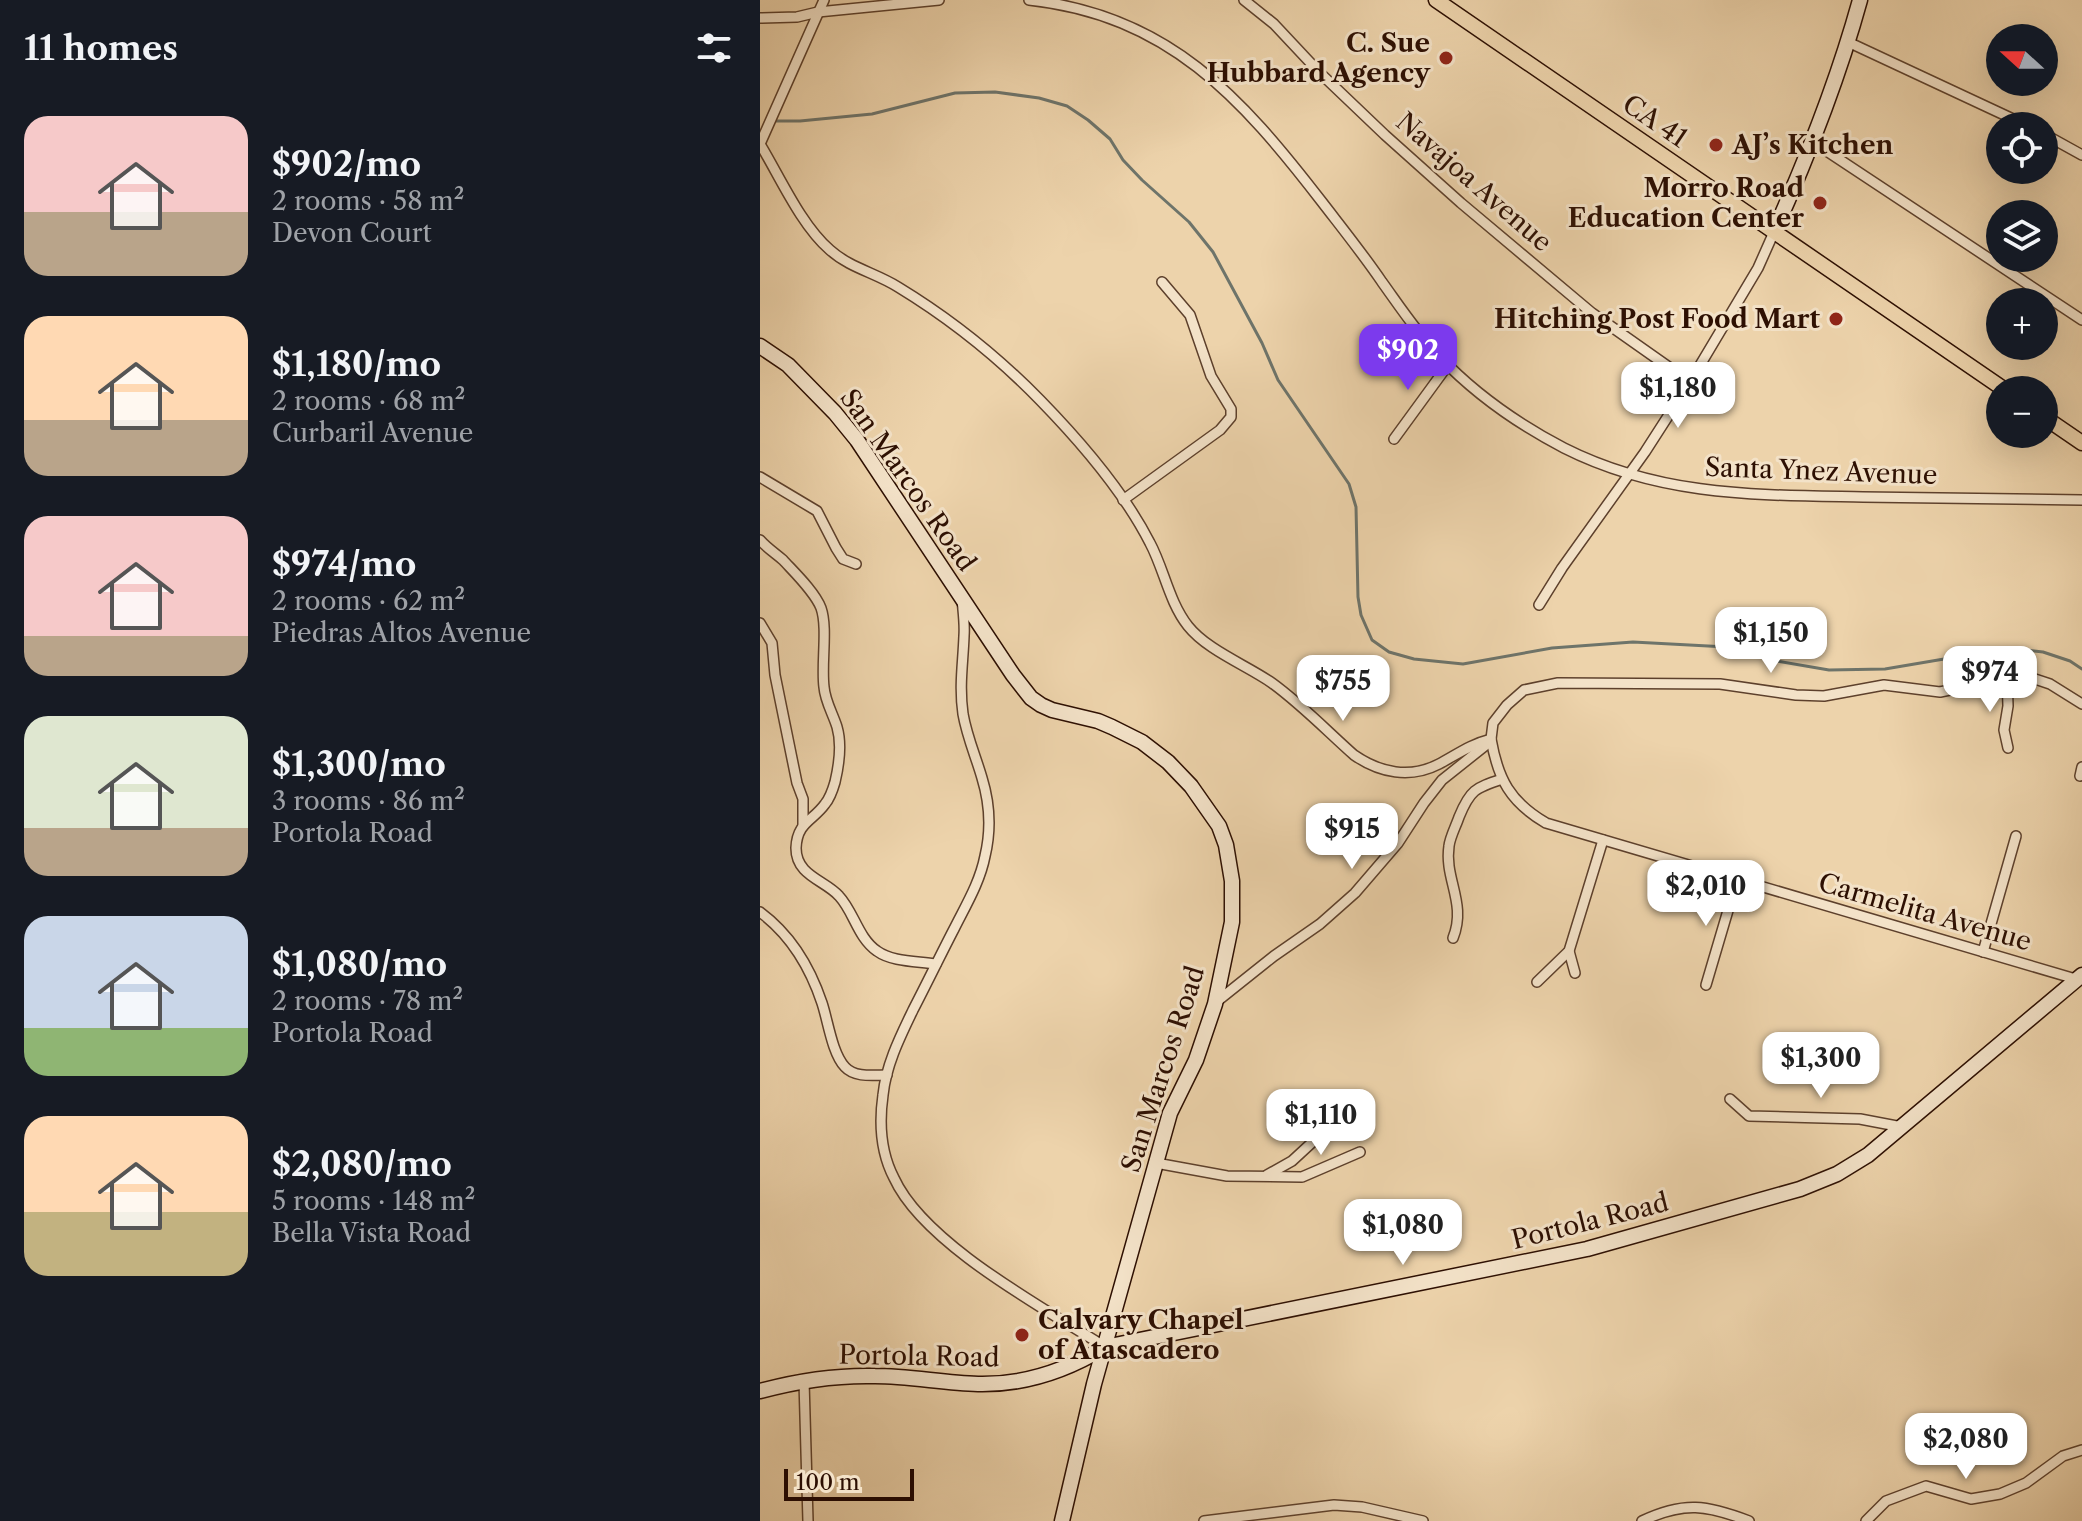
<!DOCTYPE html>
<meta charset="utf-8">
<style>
body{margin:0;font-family:"Libre Caslon Text",serif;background:#242831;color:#f1f3f6;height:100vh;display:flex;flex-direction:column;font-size:30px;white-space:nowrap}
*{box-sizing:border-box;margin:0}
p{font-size:26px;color:#9ea1a6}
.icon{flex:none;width:44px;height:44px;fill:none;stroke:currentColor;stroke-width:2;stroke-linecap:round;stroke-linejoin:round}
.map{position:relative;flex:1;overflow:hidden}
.details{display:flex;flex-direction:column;background:#171b24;width:760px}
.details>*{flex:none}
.needle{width:52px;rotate:291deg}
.fabs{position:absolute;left:1226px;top:24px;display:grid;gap:16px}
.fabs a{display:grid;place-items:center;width:72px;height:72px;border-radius:50%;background:#171b24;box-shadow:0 8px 32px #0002;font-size:40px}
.scale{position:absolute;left:24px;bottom:20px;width:130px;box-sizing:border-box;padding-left:8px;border:4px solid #2d0f02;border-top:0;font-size:22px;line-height:28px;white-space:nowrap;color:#2d0f02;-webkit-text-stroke:6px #f3e2c8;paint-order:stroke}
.price{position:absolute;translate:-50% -68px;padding:0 18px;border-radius:16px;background:#fff;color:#222;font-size:26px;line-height:52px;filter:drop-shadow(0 2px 4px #0008)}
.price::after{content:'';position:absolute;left:50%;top:48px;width:24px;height:18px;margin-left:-12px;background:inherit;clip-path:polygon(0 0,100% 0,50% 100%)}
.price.current{background:#7c3aed;color:#fff}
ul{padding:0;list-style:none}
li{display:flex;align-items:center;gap:24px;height:200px;padding:0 24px}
li span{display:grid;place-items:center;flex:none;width:224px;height:160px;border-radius:24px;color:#555}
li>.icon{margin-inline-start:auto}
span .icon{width:96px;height:96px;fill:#fffc;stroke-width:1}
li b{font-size:34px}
h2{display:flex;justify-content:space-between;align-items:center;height:96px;padding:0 24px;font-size:34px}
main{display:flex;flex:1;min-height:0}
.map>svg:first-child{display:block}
</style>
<main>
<section class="details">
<h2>11 homes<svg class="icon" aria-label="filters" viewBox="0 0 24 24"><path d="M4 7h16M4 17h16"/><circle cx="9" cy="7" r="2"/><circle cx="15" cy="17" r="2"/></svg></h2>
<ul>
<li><span style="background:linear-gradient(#f6c9c9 60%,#b9a48a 0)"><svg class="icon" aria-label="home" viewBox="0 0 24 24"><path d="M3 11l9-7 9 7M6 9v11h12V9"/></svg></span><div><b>$902/mo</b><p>2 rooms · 58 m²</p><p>Devon Court</p></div></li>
<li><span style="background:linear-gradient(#ffd9b3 65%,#b9a48a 0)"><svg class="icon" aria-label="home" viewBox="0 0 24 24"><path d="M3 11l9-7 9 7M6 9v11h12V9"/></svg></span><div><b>$1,180/mo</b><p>2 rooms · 68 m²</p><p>Curbaril Avenue</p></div></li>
<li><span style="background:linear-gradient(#f6c9c9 75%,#b9a48a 0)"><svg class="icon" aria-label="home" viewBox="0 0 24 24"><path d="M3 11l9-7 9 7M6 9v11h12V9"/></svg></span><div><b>$974/mo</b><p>2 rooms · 62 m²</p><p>Piedras Altos Avenue</p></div></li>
<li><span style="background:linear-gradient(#dfe7d0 70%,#b9a48a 0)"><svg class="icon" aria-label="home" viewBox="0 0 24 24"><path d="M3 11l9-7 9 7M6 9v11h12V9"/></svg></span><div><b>$1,300/mo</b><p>3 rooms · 86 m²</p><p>Portola Road</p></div></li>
<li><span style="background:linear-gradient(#c9d6e8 70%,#8fb573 0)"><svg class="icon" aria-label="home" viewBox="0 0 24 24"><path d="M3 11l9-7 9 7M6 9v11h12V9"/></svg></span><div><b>$1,080/mo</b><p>2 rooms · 78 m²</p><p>Portola Road</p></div></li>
<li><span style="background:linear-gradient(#ffd9b3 60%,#c2b280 0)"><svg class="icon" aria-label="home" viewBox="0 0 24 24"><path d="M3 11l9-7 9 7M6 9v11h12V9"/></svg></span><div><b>$2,080/mo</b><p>5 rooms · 148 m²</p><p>Bella Vista Road</p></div></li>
</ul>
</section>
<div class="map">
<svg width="1322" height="1521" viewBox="0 0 1322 1521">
<rect width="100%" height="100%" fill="#edd3ab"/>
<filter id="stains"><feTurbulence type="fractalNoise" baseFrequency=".0025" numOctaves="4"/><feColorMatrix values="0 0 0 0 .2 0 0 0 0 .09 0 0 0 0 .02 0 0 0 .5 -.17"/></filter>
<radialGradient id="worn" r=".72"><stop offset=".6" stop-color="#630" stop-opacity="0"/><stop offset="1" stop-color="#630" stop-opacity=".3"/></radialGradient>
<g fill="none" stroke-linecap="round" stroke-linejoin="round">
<!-- stream -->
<polyline stroke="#6e746a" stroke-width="3" points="15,121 40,121 112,114 195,93 235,92 279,98 307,106 328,120 350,139 363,160 382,180 429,222 453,252 502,343 518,380 589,484 596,507 598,597 601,615 612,640 629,652 654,659 703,664 792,648 873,642 967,647 1011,660 1069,670 1125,669 1249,648 1283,652 1310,661 1322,669"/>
<!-- street casing -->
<g stroke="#5d402c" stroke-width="12">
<g id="street">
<path d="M269,0c139,15 212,97 293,202 20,26 41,52 60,80 18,25 35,51 57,74 36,38 79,68 125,92 97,49 194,47 299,49 73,1 146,2 219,3"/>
<polyline points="484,0 514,24 559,72 625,135 701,203 832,313 930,382"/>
<polyline points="0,18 37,17 58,12 179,0"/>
<polyline points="1088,42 1268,126"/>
<polyline points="1284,134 1322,155"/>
<polyline points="1053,142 1322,320"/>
<path d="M0,144c20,33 41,81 70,106 20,18 46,23 68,37 51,31 100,70 142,113 40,41 84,92 110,143 14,26 19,59 38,83 19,24 58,39 84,57 29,21 55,48 82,72 26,18 56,24 85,9 17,-9 32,-20 52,-25 7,40 19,63 55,84l533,157"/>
<polyline points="0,144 64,0"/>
<polyline points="634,439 688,365"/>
<polyline points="0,477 57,511 76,548 83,559 96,564"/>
<polyline points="363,500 460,430 471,417 471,409 451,376 430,315 402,282"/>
<path d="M0,540c7,8 15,13 23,20 11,12 32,32 38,48 7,20 0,56 3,79 1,14 9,27 13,40 5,17 2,38 -2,55 -2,7 -5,16 -10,22 -12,17 -28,18 -29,44 0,28 29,32 43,48 15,16 19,42 38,55 15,11 40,10 59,13"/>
<path d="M202,599c1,12 3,25 2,37 -1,28 -5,49 -1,78 4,23 13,43 19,64 8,26 9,53 3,78 -5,26 -19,49 -31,73 -14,27 -27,54 -41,81 -13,27 -27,55 -30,85 -4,28 -2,58 11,83 30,66 150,130 211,169"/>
<polyline points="779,605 802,568 885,452 930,382 998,268 1014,232"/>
<polyline points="0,623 12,643 15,675 37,783 43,799 43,826"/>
<polyline points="1247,675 1248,706 1244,730 1248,748"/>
<polyline points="1320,776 1322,767"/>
<path d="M0,912c31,23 50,55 62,91 6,18 10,50 23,64 10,11 29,8 42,8"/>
<path d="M693,938c14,-35 -9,-59 -4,-92 1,-9 7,-20 10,-29 11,-27 16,-29 43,-38"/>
<polyline points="809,951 815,973"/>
<polyline points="1223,952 1256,836"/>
<polyline points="777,982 809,951 843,840"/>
<polyline points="946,985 977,880"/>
<polyline points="455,1003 514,956 560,924 595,893 638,843 664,803 682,780 726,745 731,739 733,723 747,705 764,690 798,683 960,684 1036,695 1064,696 1124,685 1180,692 1209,686 1247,675 1263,675 1290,684 1322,704"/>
<polyline points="970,1099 989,1116 1100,1119 1142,1127"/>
<polyline points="396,1163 467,1176 542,1177 600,1152"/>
<polyline points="507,1175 532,1161 558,1137 568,1099"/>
<polyline points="44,1381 48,1521"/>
<polyline points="444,1521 574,1505 602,1507 663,1521"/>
<path d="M882,1521c42,-20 65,-16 107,0"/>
<polyline points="1106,1521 1126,1501 1166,1486 1211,1499 1240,1494 1266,1483 1303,1456 1322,1450"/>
</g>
</g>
<!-- secondary casing -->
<g stroke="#2d0f02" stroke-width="17">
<g id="secondary">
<path d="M1014,232c34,-76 64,-152 86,-232"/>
<polyline points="0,346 28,365 75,413 97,440 253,675 271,698 281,705 292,710 338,721 352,727 382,742 408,762 431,786 459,826 466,845 472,881 472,922 455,1004 436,1060 410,1113 334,1384 302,1521"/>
<path d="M0,1391c37,-10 76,-16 115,-15 34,0 68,7 103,8 46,1 88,-13 127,-37l482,-98 213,-60 37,-15 31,-19 214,-180"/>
</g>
</g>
<!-- primary casing -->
<g stroke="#2d0f02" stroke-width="17">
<g id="primary">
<polyline points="676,0 1245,390"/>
<polyline points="1284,417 1322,443"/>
</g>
</g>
<!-- street -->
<use href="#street" stroke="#f3e2c8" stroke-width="9"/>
<!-- secondary -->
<use href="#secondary" stroke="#f3e2c8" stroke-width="14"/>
<!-- primary -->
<use href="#primary" stroke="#edd3ab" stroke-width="14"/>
</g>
<!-- markers -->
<g fill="#8f2418" stroke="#f3e2c8" stroke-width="3">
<circle cx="686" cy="58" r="8"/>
<circle cx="956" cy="145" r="8"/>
<circle cx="1060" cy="203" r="8"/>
<circle cx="1076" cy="319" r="8"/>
<circle cx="262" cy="1335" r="8"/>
</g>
<g text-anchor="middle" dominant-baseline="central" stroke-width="6" stroke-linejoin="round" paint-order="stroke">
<!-- poi labels -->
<g font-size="26" font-weight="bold" fill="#2d0f02" stroke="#f3e2c8" text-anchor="end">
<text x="670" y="43">C. Sue<tspan x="670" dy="30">Hubbard Agency</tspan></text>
<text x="972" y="145" text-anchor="start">AJ’s Kitchen</text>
<text x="1044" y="188">Morro Road<tspan x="1044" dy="30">Education Center</tspan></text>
<text x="1060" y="319">Hitching Post Food Mart</text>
<text x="278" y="1320" text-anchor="start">Calvary Chapel<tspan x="278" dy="30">of Atascadero</tspan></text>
</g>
<!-- street labels -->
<g font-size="26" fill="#2d0f02" stroke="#f3e2c8">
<text transform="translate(895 121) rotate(34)">CA 41</text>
<text transform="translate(714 182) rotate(41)">Navajoa Avenue</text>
<text transform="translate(1061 471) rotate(2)">Santa Ynez Avenue</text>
<text transform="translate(148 480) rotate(55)">San Marcos Road</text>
<text transform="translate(1165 912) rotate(16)">Carmelita Avenue</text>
<text transform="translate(403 1069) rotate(-72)">San Marcos Road</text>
<text transform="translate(830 1221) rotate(-14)">Portola Road</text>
<text transform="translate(159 1356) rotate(1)">Portola Road</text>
</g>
</g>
<rect width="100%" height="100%" filter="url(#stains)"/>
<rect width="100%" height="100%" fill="url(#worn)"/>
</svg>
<div class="fabs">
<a><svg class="needle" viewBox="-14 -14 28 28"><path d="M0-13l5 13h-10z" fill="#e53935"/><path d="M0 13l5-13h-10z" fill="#9ea1a6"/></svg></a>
<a><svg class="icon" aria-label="locate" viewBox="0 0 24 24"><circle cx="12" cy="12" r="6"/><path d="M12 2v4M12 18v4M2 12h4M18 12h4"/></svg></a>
<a><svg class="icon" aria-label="layers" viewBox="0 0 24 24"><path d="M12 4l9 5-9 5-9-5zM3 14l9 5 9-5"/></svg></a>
<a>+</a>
<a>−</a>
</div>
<div class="scale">100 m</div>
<b class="price current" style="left:648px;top:392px">$902</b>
<b class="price" style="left:918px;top:430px">$1,180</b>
<b class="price" style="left:1011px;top:675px">$1,150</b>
<b class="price" style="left:1230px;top:714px">$974</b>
<b class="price" style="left:583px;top:723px">$755</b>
<b class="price" style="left:592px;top:871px">$915</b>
<b class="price" style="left:946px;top:928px">$2,010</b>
<b class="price" style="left:1061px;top:1100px">$1,300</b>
<b class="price" style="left:561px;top:1157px">$1,110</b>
<b class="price" style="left:643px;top:1267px">$1,080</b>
<b class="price" style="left:1206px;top:1481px">$2,080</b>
</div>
</main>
